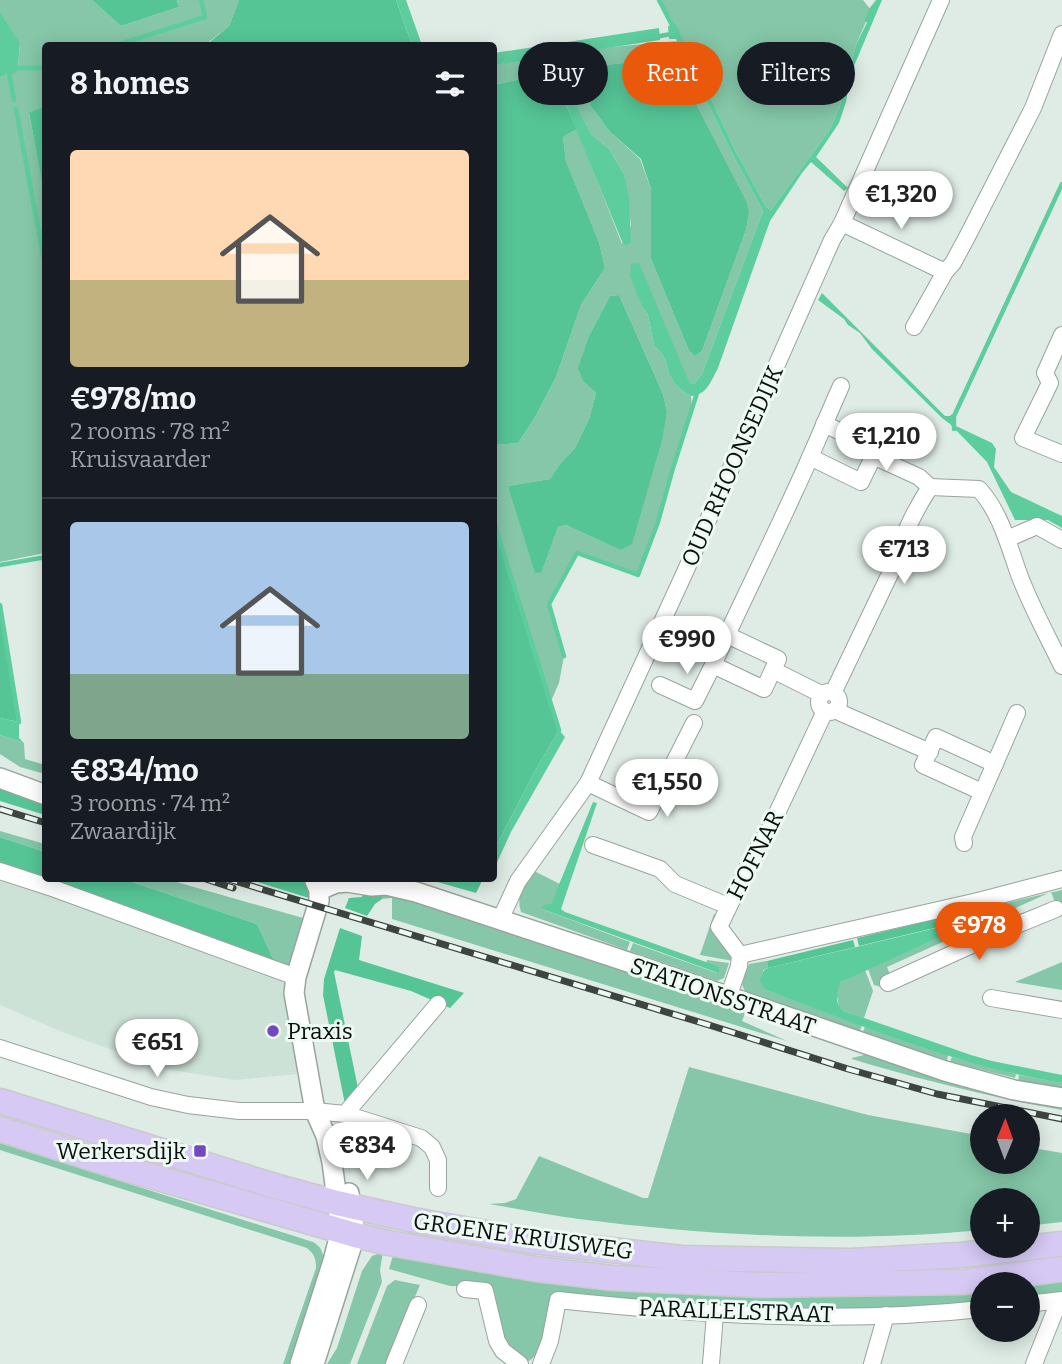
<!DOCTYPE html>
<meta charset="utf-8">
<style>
body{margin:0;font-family:Bitter,serif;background:#242831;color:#f1f3f6;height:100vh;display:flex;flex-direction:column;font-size:26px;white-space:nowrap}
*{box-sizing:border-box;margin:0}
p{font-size:23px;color:#9ea1a6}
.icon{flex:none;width:38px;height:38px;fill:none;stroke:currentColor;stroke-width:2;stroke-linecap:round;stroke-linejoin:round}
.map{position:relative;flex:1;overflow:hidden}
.details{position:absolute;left:42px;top:42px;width:455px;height:840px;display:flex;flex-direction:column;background:#171b24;border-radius:7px;box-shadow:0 4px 18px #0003}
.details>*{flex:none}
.guide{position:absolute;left:518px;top:42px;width:438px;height:63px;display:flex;gap:14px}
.needle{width:46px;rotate:1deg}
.buttons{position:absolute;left:970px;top:1104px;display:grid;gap:14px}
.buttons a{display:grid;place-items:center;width:70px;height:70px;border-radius:50%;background:#171b24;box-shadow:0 4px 18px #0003;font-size:35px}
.price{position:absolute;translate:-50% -60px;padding:0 16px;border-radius:24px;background:#fff;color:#222;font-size:23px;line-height:46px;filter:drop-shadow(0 2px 4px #0008)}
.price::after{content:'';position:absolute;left:50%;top:42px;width:21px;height:16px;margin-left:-10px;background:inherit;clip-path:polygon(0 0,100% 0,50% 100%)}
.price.current{background:#ea580c;color:#fff}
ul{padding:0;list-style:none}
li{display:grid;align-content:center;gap:14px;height:371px;padding:0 28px}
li+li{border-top:2px solid #363941}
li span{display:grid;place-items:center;height:217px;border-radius:7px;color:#555}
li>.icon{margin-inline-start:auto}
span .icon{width:126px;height:126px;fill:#fffc;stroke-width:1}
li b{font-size:30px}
h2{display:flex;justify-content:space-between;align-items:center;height:84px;padding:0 28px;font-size:30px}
.chip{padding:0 24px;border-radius:32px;background:#171b24;box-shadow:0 4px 18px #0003;font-size:24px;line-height:63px}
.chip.current{background:#ea580c;color:#fff}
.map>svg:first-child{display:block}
</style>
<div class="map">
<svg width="1062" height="1364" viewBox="0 0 1062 1364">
<rect width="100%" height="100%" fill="#dfece5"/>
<!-- built -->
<polygon fill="#cde2d7" points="0,854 46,878 288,953 297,1074 235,1080 165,1069 62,1032 0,1005"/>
<!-- green -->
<g fill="#85c7a8" fill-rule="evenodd">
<polygon points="0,0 92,0 121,26 179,7 177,0 239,0 229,26 205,45 46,46 45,106 29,114 46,197 45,553 0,562 0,78 18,68 20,44 0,12"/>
<polygon points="658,0 863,0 871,10 856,45 839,109 829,131 771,210 766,207 734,148 676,25 671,26"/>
<path d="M677,41l57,116 29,54 -61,163 -8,10 -4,1 -52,-90 4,12 6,8 6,31c16,12 10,21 19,35 4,7 11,11 18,15l1,11 -34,115 -20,53 -61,-22 -27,51 14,52 -5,27 -8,18 -57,-179v-81l1,4 23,-2 16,-24 22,-42 25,-72 24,-37 -6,-26 -33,-81 -3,-24 14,-8 45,115 9,-19 -7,-51 -15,-25 -18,-15 -10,-13 -11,-33 -4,-20 -13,-13 58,-8zM623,63l126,151 -3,16 -44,121 -7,5 -6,-5 -38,-92v-70l-11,-30 -30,-27 -20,-27 -7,-28 5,-10zM619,295l44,99 4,17 -47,139 -54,-25 -8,2 -16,45 -34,-86 42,-7 9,-14 16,-17 14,-29 7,-26 -13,-12 7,-47 20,-38z"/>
<polygon points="548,56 551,72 494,85 494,65"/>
<polygon points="0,735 24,743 25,759 45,765 45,774 20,767 0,754"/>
<polygon points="0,831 45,844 45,852 0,837"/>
<path d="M530,869l30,15 -9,20 -9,5 88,33 -3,8 -106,-38c-5,-15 2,-28 9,-43z"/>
<polygon points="123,879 166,879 310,920 297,961 289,965 274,961 257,924"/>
<polygon points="1062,890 1062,905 1061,906 1058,901 1055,902 1051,892 987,921 984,908"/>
<polygon points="382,896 403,896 746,1011 742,1021 787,1041 392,919 392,898 382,899"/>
<polygon points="714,914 718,916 733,961 700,955"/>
<polygon points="976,918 978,926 887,967 891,977 885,985 881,987 874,985 868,969 960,928 960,923 957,923"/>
<polygon points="633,943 717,973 720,967 706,963 707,960 729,963 724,978 717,981 630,951"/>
<polygon points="767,961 768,968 763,970 766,990 862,1025 860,1031 745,992 742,984 749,964"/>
<polygon points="1062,962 1062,990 1015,982"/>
<polygon points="865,970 873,991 864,1018 844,1011 839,1007 836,992 841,982"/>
<polygon points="865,1026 948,1055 947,1060 863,1032"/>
<path d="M872,1053l190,51v6c-71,-13 -141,-30 -210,-51v-1z"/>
<polygon points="952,1057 1016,1074 1015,1078 950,1062"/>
<path d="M689,1067l179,48 114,21v26h45v-15l35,6v69l-35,4v-26h-45v30c-133,13 -272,6 -403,-11 -30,-4 -60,-10 -90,-15l16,-1 11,-4 23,-43 104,42h5z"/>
<polygon points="1019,1075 1062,1083 1062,1092 1018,1083"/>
<path d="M0,1143l313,99c8,5 10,9 11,19l-29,103h-12l33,-96c0,-10 -2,-14 -9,-20l-307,-98z"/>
<polygon points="383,1252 380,1270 382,1282 350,1364 327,1364 337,1348 362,1271 372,1256"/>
<path d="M394,1252l66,13 44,12 87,11 79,1 312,-1v17l-194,7 -234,-17c-5,19 -7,56 -25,66 -28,-8 -32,-50 -39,-75h-40l-61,-17z"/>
<polygon points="1062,1279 1062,1295 1027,1300 1027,1284"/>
<polygon points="395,1280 420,1285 386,1364 357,1364 387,1286"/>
</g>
<!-- forest -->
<g fill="#55c596">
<polygon points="92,0 177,0 179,7 121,26"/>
<polygon points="239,0 396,0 412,45 205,46 229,26"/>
<polygon points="670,54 747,203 749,214 746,230 702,351 695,356 689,351 651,259 651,189 641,159 610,132 590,105 583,77 587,67 623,63"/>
<polygon points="551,72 550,82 554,94 564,101 577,129 563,137 566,161 599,242 605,268 581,305 556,377 534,419 518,443 495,445 494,441 494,85"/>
<polygon points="45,106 45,197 29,113"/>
<polygon points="619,295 663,394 667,411 662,440 632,544 620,550 566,525 558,527 542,572 535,573 508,486 550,479 559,465 575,448 589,419 596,393 583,381 578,368 590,334 610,296"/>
<polygon points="494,522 559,730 535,771 494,850"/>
<polygon points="0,605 19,722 0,718"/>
<polygon points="0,787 45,801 45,815 0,801"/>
<polygon points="0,837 45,852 46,878 123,879 257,924 274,961 0,864"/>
<polygon points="248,879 307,879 312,899"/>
<polygon points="427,879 483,878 483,879 476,893"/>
<polygon points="363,894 382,896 382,899 375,904 367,916 345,908 349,898 362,897"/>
<polygon points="974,910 976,918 859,946 857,938"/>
<polygon points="340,928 362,936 359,960 464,993 450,1008 411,991 335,970 334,972 358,1088 345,1104 323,995 324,979"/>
<polygon points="853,940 855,947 768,968 767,961"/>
</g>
<!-- water -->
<g fill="#5ecd9e">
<polygon points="396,0 406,0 422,45 412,45"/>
<path d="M878,0h4l-31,73 -5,29 -7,21 -23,34 32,31 -4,3 -33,-29 -9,11 -32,48 -52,147c-7,13 -11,27 -27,28 -7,-4 -14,-8 -18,-15 -9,-14 -3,-23 -19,-35l-6,-31 -6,-8 -12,-31 1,-12 8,-1 51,121h4l8,-10 61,-163 -29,-54 -58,-118h-7l-1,-13 8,-2 58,124 32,59 5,3 58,-79 10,-22 17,-64z"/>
<polygon points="0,12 20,43 18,68 0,78"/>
<path d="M659,28l1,12 -106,16 12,12 4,20 13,32 8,14 18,15 15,25 5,24 2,44 -5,3 -3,-1 -56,-137c-3,-6 -9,-8 -13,-13 -6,-10 -3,-26 -6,-37l-54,8v-12z"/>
<polygon points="822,293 945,416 950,416 952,414 956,417 956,426 992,443 996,449 994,467 1011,492 1062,516 1062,528 1048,520 1015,520 987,462 950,424 942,418 872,349 860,333 848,325 844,319 818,300"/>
<polygon points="0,718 19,722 19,738 24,743 0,735"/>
<polygon points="559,730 565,737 511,832 494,869 494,850 535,771"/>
<polygon points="593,802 597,803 561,909 565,912 720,967 718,973 542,909 544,905 551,904"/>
<path d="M957,923h3v5l-119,54c-5,11 -7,21 3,29l127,44 21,6 70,14v8c-102,-16 -199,-57 -296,-93l-6,-9 4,-11 4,-2z"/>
</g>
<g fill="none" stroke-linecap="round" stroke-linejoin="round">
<!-- stream -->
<g stroke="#5ecd9e" stroke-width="4.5">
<polyline points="867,20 871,10 879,0"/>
<polyline points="655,37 676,33 659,0"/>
<polyline points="120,44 205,17 201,0"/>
<polyline points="14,100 9,73 18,68 46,68"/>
<polyline points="16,109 46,271"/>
<polyline points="954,429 954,416 1062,184"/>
<polyline points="494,522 559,730"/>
<polyline points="0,565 46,557"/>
<polyline points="0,605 19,722"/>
<polyline points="564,656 549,604 577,553 638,575 658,522 673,468 698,390"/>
</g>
<!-- minor casing -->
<g stroke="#98a49e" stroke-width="18">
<g id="minor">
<polyline points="842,223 945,272"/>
<polyline points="914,327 945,272 953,263 967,237 1033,108 1062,34"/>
<polyline points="1062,335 1045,373 1050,383 1023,438 1062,454"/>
<polyline points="873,456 919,477 930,487"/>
<polyline points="810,457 861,482 877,449 824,424"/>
<polyline points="1007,539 1037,526 1062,540"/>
<path d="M727,635l51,24 -14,30 -51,-24c26,-57 54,-113 80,-170 17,-36 32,-73 48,-109"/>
<polyline points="773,670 817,692 821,696"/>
<polyline points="660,685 695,701 713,665"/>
<circle cx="829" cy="702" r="10"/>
<path d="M833,693l66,-138c2,-19 20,-51 31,-68l49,2c22,24 30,58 41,88 12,31 28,60 42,89"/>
<polyline points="836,709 841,713 930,752"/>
<polyline points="588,783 649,812 694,723"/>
<polyline points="982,792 923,765 936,737 995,764"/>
<polyline points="964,843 963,837 1017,713"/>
<polyline points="593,845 660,869 675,884 728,906"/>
<polyline points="0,871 55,889 296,977"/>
<polyline points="978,901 988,938"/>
<polyline points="500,920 518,881 588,783 685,572 832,240 842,223 941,0"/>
<polyline points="740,955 978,901 1062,879"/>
<polyline points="888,983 1007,929 1056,909"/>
<polyline points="728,998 739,966 740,955 719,927 753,856 770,828 825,711"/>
<polyline points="991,998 1062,1010"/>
<polyline points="0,1048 151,1097 188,1105 239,1111 315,1111 345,1114 421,1138 432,1147 438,1160 438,1188"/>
<polyline points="345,1114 438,1004"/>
<polyline points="465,1289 485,1291 497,1341 503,1351 520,1364"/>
<polyline points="1027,1304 1062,1300"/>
<polyline points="394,1364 418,1305"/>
<path d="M541,1364l9,-23 8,-41c140,15 284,24 424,9"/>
<polyline points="711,1364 715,1314"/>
<polyline points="872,1364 886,1315"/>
<polyline points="1034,1364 1059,1301"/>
</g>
</g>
<!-- tertiary casing -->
<g stroke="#98a49e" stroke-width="22">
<g id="tertiary">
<polyline points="0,778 46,795"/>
<polyline points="319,890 336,883 347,882 372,886 386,885 416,892 625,961 945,1071 1014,1090 1062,1098"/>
<polyline points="300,1364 333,1261 341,1230 332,1162 326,1136 315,1111 294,993 296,977 319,901 319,890 315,881"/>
<polyline points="314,1364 355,1235 349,1193"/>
</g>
</g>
<!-- primary casing -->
<g stroke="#c9caca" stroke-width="27">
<g id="primary">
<polyline points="0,1101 275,1186 337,1203 413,1220 532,1241 681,1258 851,1261 960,1255 1062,1244"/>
<polyline points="0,1129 123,1168 355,1235 389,1243 536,1269 613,1278 761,1285 964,1282 1062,1269"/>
</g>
</g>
<!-- minor -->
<use href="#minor" stroke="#fff" stroke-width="16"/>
<!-- tertiary -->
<use href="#tertiary" stroke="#fff" stroke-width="19"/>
<!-- primary -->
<use href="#primary" stroke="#d6caf5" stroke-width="24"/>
<!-- rail casing -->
<g stroke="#3e4441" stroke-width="7">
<g id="rail">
<polyline points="0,809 46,823"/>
<polyline points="203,878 233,888"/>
<polyline points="225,878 709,1025 848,1069 937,1094 1062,1119"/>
</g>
</g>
<!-- rail -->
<use href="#rail" stroke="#edf9f3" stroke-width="4.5" stroke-dasharray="13" stroke-linecap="butt"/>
</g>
<!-- markers -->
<g fill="#7448c0" stroke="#edf9f3" stroke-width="2.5">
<circle cx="273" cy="1031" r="7"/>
<rect x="193" y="1144" width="14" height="14" rx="3.5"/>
</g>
<g text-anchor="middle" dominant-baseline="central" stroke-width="6" stroke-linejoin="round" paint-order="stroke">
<!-- street labels -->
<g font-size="23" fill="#0a0e0c" stroke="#edf9f3">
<text transform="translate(732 466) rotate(-66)">OUD RHOONSEDIJK</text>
<text transform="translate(755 855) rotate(-63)">HOFNAR</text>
<text transform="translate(723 996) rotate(19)">STATIONSSTRAAT</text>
<text transform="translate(523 1236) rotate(8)">GROENE KRUISWEG</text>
<text transform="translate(736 1311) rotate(2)">PARALLELSTRAAT</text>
</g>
<!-- poi labels -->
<g font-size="23" fill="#0a0e0c" stroke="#edf9f3" text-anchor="start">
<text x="287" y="1031">Praxis</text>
<text x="186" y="1151" text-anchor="end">Werkersdijk</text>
</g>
</g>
</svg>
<div class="buttons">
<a><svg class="needle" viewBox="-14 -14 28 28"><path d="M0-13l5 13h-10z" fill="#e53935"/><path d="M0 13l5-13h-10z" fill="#9ea1a6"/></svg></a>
<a>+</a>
<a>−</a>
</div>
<b class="price" style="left:901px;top:231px">€1,320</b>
<b class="price" style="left:886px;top:473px">€1,210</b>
<b class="price" style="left:904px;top:586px">€713</b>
<b class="price" style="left:687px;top:676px">€990</b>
<b class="price" style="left:667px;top:819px">€1,550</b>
<b class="price current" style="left:979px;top:962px">€978</b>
<b class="price" style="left:157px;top:1079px">€651</b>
<b class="price" style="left:367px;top:1182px">€834</b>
<div class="guide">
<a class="chip">Buy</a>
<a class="chip current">Rent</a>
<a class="chip">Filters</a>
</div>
<section class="details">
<h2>8 homes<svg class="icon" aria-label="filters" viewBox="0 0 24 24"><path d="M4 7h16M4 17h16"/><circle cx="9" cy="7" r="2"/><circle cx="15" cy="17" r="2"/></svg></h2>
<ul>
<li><span style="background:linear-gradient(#ffd9b3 60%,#c2b280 0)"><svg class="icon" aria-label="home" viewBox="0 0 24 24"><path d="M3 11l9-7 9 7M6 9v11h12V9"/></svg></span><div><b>€978/mo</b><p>2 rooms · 78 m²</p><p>Kruisvaarder</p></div></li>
<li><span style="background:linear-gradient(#a9c7e8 70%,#7fa58c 0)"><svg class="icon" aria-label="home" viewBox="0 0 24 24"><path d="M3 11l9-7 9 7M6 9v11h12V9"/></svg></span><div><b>€834/mo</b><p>3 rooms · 74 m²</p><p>Zwaardijk</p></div></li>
</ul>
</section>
</div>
